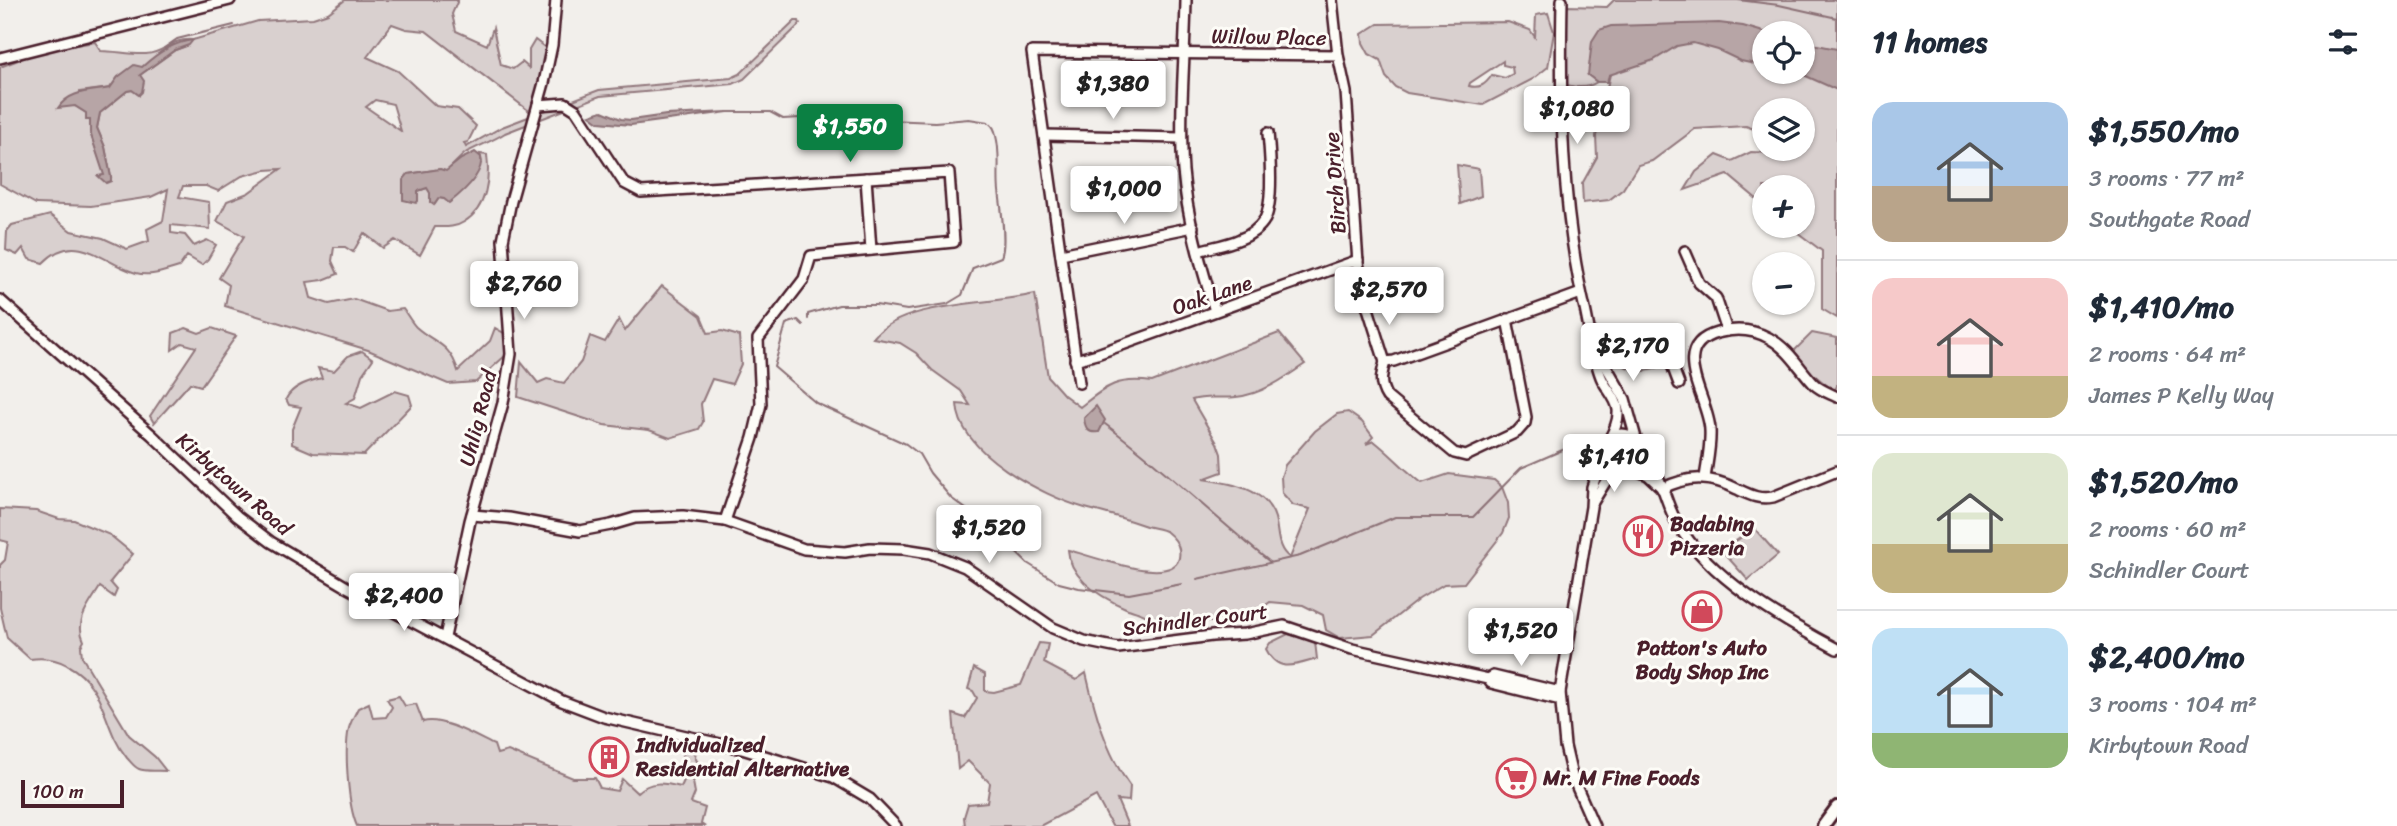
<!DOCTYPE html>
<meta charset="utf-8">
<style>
body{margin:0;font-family:Sriracha,sans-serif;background:#f6f6f7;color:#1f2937;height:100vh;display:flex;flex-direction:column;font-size:26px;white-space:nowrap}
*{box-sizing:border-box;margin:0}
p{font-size:23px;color:#747a83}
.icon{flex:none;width:38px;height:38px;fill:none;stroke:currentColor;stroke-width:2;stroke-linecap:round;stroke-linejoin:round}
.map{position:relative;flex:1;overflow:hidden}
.side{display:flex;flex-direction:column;background:#fff;width:560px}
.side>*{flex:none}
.controls{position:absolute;left:1752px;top:21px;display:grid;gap:14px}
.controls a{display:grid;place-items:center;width:63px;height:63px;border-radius:50%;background:#fff;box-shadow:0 2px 5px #0004;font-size:35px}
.scale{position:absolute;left:21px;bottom:18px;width:103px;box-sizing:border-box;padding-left:7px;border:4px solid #4a1f2b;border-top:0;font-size:19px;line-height:24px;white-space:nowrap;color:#4a1f2b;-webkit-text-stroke:5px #fdfcf7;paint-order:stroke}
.price{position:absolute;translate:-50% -60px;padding:0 16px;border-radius:7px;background:#fff;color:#222;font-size:23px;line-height:46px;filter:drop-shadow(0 2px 4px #0008)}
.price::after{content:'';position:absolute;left:50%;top:42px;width:21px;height:16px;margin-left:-10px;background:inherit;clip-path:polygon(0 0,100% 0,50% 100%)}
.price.selected{background:#0b8043;color:#fff}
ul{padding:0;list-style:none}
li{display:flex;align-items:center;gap:21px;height:175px;padding:0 35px}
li+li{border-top:2px solid #e0e1e3}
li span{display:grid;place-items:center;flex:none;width:196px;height:140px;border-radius:21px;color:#555}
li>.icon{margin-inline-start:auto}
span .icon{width:84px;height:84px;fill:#fffc;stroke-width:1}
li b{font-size:30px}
h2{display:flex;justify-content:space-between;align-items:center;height:84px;padding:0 35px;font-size:30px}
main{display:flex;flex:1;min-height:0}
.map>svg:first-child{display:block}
</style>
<main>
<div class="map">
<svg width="1837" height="826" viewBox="0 0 1837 826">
<rect width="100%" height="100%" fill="#f2efeb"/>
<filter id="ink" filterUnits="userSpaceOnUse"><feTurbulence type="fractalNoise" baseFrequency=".0143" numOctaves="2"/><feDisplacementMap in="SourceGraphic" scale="14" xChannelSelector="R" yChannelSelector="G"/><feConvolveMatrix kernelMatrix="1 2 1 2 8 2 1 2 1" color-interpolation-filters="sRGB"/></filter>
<g filter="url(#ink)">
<!-- green -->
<g fill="#d9d0cf" stroke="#92787d" stroke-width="2" fill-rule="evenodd">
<path d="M345,0h113l-6,14 4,17 31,14 6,-17 8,37 12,4 9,-7 7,6v-18l6,-10 16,12 -18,62 -107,-83 -20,-2 -14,-5 -25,33 31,14 38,35 22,3 18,17 -8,16 -4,1 2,4 36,-20 97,-37 132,-12 9,-4 55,-53h4l1,3 -56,55 -11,5 -133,12 -95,37c-12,8 -25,12 -38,19 -5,3 -15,14 -21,20l-6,-3 -32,5 9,22 1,-5 9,-3 4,5 -1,9 5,2 4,-6 5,1 38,-37 -2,-8 7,1c3,24 0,53 -23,67 -9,6 -19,5 -29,5l-15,28 -25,-15 -12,8 -19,-15 -11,19 -8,-5h-11l-2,14 6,13 -15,6 -16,2 4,16 18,6 25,-5 33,12 16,-2c4,5 8,13 13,18 19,17 34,16 42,44l32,-30 5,-13 14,8 -4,20 -29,26 -28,2 -80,-34 -143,-44 4,-21 -10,-7 25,-42 -27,-15 10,-20 21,-8 33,-24 -16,1 -23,6 -24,15 -12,-5h-23l-4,11 30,5 1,27 -39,-4v8l14,2 9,11 13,-6 9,5 -8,14 -6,6 -15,-9 -8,11c-13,4 -29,10 -43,6 -33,-9 -59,-45 -93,-10l-14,-4 -6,-11 -6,7 -11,-5 1,-19 5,-6 38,-10 21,16 32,7 24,11 22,-8 -2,-12 16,-8 5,-32 -17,8 -60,9 -55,-2 -36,-20v-117l44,-17 51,-8 6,9c14,0 31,4 45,3 20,-1 24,-16 47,-14l65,-19 55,-3 15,-5zM172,45h17l-14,5 -35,25 -1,20 -7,-5 -5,1 -27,22 -3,15 8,19 6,30 -11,-1 5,-1 -15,-43v-12l-4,-7 -11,-7 5,-14 30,-4 8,-11 24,-9zM375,100l18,4 8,27 -35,-24z"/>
<path d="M1614,0h223v318l-15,-9v-58l-33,-25h13v-39h-38v18l-36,-30 -43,15 11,-18 21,-17 15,6 19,-9 22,1 3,-4h26v-39h-38v23l-18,-7 -51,3 -43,32 -14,4 -15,24 -14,11 -26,3 -1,-19 15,-27 -1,-21 15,-66 -23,5 9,7c-9,6 -20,6 -30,3l-1,-79 41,1zM1764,33h38v39h-38z"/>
<path d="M1548,13l6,19 -6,35 -15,12 -50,26 -76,-12 -12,-6 -9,-10 -6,-17 -11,-6 -6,-11 -1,-9 16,-10 130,-2 22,8 5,7 1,-22zM1503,61v4l9,2 1,7 -8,4 -13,-3c-6,9 -12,14 -23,11l1,-3z"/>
<polygon points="1457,165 1479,169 1481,196 1460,204"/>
<polygon points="662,286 701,316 708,333 722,331 739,336 741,364 732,384 712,379 701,404 703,422 699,429 670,438 649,430 604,425 518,397 521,362 538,383 547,379 564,383 581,362 590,336 605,342 619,319 625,331"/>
<path d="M1035,294l13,83 16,18 16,12c27,-21 37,-30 72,-25l127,-49 26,31c-20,14 -44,31 -69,33 -15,2 -30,-2 -44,3l25,43 4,11 1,18 -19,7c27,4 63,9 72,39 4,15 1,30 15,40l20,-49 -17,-4 -11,-12 -1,-16 4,-12 30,-34 22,-17 11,-2 14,10 11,15 -7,7 8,-3c17,13 30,29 48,42l27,-9 45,6 8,7 6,16 1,15 -6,15 -39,50 -20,1 -25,15 -46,36 -33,3 -14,-8 -3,-15 -20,-10 -33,-3 -20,15 -30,6 -24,-3 -44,1c-5,-7 -15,-9 -24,-12 -26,-11 -58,-29 -60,-59 20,4 119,44 111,-1 -1,-6 -7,-13 -12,-17 -5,-3 -14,-4 -21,-6 -20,-7 -41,-13 -61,-18 -42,-12 -126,-55 -128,-104l13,1 -9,-14 -29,-21 -16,-17 -16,-10 -27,-5c30,-37 116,-33 162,-44z"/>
<polygon points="186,328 199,333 212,328 236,336 201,386 190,383 154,423 150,416 196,347 182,343 172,350 173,333"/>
<polygon points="1812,333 1837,338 1837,386 1834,391 1808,370 1794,351"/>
<path d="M1654,341l11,4 3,15c-12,12 -28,14 -43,6l-2,-8 3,-6z"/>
<path d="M362,351l11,8 -11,16 -7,23 -9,5 15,5 34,-17 14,4 3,10 -48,50 -51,-2 -21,-9v-15l9,-22 -12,-2 -3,-6c6,-13 23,-18 36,-21l-4,-10 16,3 14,-15z"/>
<path d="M0,509l36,2 23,8 15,1 36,15 23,19 -23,28 7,8 -3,7 -14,-10c-10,17 -26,34 -16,54l-3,5 1,11 47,78 26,22 11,14c-8,-1 -20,1 -27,-2 -5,-2 -8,-7 -12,-11 -26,-32 -19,-71 -60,-93 -12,-7 -23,-8 -37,-6l-23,-21 -7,-30v-43l5,-5 3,-18 -8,-2z"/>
<polygon points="1754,528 1778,555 1748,580 1722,551"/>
<path d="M1288,634l27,8 2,17c-22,6 -39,15 -51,-10l4,-6z"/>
<path d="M1039,643l9,1 -4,19 32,17 10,-7c9,39 20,80 44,113l-1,15 -12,-1 11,26h-16l-16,-30 -56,30h-75l-1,-9 4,-13 19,-2 3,-19 -22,-22 -10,8 -5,-55 12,4 12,-20 -4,-7 -5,-2 6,-21 11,6v17l9,1 27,-7z"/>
<path d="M399,696l6,10 11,-2 7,18c18,-6 54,15 71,23l3,9 11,-3 65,27h22l5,10 17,3 5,-12 15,14c13,-13 27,-10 44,-6l5,-11 -5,-37 16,3 -2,15 5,10 -7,15 2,11 -4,10 14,5 -4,16 3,2h-347c-9,-19 -13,-76 -8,-98 2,-7 6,-14 9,-20l11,-5 4,15 13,-1 6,-10 -5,-8z"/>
</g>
<!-- water -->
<g fill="#b7a5a6" stroke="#8b6f75" stroke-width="2">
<polygon points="1719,23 1743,26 1767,33 1764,33 1764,66 1741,61 1718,50 1693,43 1677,46 1654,60 1609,75 1607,82 1597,82 1588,75 1592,41 1599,30 1611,26"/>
<path d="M193,40l-4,5 -14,5 -35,25 4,6 -2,11 -3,3 -7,-5 -5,1 -27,22 -3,15 8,19 6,30v4l-5,2 -8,-7 6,-1 -14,-43v-12h-4v-7l-11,-7 -17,2c12,-18 32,-16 52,-20l8,-11 16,-12 8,2c14,-13 31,-25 51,-27z"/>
<polygon points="1803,42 1837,49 1837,90 1797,72 1802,72"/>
<polygon points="602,111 621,119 631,120 666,115 728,112 631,125 599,122 590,115"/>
<path d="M475,152l6,5c3,17 -19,36 -32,46l-5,-4 -5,-1 -5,7 -4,-3v-9l-3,-5 -9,3v10l-2,2 -13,-3v-20l5,-6 32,-5 6,2 15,-12z"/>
<path d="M1096,406l9,14 -6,12c-11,2 -14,-4 -15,-14z"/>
</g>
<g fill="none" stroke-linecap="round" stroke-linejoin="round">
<!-- stream -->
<g stroke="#8b6f75" stroke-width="2">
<polyline points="1738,0 1779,5 1837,18"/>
<polyline points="164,48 177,39 234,25"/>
<path d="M728,112h42l13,7 35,-2 117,5 34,-3 19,3c5,4 7,7 8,14 5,18 1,36 3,55 2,16 8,53 2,66l-28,11 -11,27 -15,9 -40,6 -31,-5h-37l-31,9v5"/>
<polyline points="803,325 798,320 786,324 774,367 816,403 906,444 919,454 930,473 951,498 989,526 1027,563 1059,583 1079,588 1129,594 1182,584"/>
<path d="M1105,424c58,43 109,93 165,138"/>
<polyline points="1197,579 1300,556 1395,517 1473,517 1521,468 1565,449 1582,448"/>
</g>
<!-- minor casing -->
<g stroke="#4a1f2b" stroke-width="14">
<g id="minor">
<path d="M1186,0c-1,57 -7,114 -3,171 4,47 18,95 32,140"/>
<polyline points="1332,0 1338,55 1346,92 1358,263 1366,302 1385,362"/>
<path d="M1562,0c-2,104 -1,208 23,309 5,23 8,47 16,68 5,12 16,21 17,33 1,11 -4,21 -9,30"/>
<polyline points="0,58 230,0"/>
<polyline points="538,105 565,103 576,110 624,183 641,192 949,173 954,242 811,256 804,279 758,339 761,404 753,438 725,521"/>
<polyline points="1044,135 1181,138"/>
<polyline points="866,178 871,250"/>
<path d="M1198,251c14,-4 29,-6 42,-12 9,-3 20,-11 25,-20 9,-19 5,-65 3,-86"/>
<polyline points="1685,251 1699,283 1716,298 1727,331"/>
<polyline points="1061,254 1193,227"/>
<polyline points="0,300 152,435 237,516 271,542 347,587 562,701 604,717 742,749 833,777 870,799 896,826"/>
<polyline points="1664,344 1679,384"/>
<polyline points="1598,352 1625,399 1637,442"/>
<polyline points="1075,360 1097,354 1358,260"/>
<path d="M1385,362c-4,14 -6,22 2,35l67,56 12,3 51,-24 8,-9 1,-6 -19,-98"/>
<polyline points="1385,362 1394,361 1581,293"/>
<polyline points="1079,383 1032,52 1338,55"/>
<circle cx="1622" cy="451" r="17"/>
<path d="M1639,453c25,20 23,44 38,70 32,55 105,97 160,126"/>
<polyline points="1629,467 1648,475 1661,487"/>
<path d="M1705,478c2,-15 6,-32 5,-48 -1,-31 -43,-83 7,-97 18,-5 36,-4 52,5 20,11 30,30 45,46 6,6 15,9 23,13"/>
<path d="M1662,489c26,-14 49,-13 75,0 13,6 22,11 36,8l64,-26"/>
<polyline points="1593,502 1606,481 1625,468"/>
<polyline points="472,515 509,518 580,531 611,525 635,518 683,516 725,521 804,549 845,552 870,548 904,549 930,553 965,567 1053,628 1084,641 1118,648 1212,636 1245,634 1284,626 1352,649 1488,679 1491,683 1560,700"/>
<polyline points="445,637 470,521 503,403 511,354 503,240 511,201 544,83 552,45 556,0"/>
<polyline points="1488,679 1493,676 1560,692"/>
<polyline points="1594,826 1572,776 1565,746 1560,692 1591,507 1592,487 1605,450"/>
</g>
</g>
<!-- major casing -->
<g stroke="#4a1f2b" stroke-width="16">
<polyline id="major" points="1823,826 1837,807"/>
</g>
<!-- minor -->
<use href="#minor" stroke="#fdfcf7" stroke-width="9"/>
<!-- major -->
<use href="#major" stroke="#fdfcf7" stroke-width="10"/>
</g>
</g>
<!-- icons -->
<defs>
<g id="restaurant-ring" transform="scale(2.0125)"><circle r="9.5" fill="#fdfcf7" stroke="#d1495b" stroke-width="1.5"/><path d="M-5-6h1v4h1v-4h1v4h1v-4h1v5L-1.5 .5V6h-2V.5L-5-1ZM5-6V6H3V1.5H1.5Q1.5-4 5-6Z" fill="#d1495b"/></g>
<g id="shop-ring" transform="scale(2.0125)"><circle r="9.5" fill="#fdfcf7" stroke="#d1495b" stroke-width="1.5"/><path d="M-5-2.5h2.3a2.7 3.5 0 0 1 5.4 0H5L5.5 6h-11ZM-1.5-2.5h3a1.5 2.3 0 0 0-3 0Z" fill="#d1495b"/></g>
<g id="building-ring" transform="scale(2.0125)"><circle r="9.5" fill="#fdfcf7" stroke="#d1495b" stroke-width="1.5"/><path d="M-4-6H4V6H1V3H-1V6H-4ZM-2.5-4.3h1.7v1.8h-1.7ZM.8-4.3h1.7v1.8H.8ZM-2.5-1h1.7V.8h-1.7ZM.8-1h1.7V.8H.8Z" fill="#d1495b"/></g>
<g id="supermarket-ring" transform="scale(2.0125)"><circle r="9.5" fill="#fdfcf7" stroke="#d1495b" stroke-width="1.5"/><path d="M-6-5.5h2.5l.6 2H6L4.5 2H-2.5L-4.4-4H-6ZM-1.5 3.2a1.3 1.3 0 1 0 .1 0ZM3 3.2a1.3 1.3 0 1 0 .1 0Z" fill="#d1495b"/></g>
</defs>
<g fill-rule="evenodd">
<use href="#restaurant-ring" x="1643" y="536"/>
<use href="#shop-ring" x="1702" y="611"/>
<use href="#building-ring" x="609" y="757"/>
<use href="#supermarket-ring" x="1516" y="778"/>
</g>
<g text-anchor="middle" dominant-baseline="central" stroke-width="6" stroke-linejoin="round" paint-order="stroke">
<!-- street labels -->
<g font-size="21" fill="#4a1f2b" stroke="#fdfcf7">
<text transform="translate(1269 37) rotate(1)">Willow Place</text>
<text transform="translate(1335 183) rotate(-94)">Birch Drive</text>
<text transform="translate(1212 295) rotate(-19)">Oak Lane</text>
<text transform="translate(478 418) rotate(-76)">Uhlig Road</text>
<text transform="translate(234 484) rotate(41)">Kirbytown Road</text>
<text transform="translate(1195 620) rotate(-7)">Schindler Court</text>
</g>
<!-- poi labels -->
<g font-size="21" font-weight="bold" fill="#4a1f2b" stroke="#fdfcf7" text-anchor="start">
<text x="1670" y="524">Badabing<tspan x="1670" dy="24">Pizzeria</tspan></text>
<text x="1702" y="648" text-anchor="middle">Patton's Auto<tspan x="1702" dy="24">Body Shop Inc</tspan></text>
<text x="636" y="745">Individualized<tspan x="636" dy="24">Residential Alternative</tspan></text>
<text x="1543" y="778">Mr. M Fine Foods</text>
</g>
</g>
</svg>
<div class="controls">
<a><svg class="icon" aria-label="locate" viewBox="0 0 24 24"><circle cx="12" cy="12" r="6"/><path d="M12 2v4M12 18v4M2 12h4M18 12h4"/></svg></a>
<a><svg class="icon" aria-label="layers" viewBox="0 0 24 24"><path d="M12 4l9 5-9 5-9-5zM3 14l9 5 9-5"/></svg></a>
<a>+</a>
<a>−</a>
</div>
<div class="scale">100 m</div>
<b class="price" style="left:1113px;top:121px">$1,380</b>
<b class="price" style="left:1577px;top:146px">$1,080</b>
<b class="price selected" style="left:850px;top:164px">$1,550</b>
<b class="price" style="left:1124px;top:226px">$1,000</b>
<b class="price" style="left:524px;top:321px">$2,760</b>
<b class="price" style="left:1389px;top:327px">$2,570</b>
<b class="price" style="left:1633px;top:383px">$2,170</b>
<b class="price" style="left:1614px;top:494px">$1,410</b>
<b class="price" style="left:989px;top:565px">$1,520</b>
<b class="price" style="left:404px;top:633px">$2,400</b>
<b class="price" style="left:1521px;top:668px">$1,520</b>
</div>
<section class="side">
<h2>11 homes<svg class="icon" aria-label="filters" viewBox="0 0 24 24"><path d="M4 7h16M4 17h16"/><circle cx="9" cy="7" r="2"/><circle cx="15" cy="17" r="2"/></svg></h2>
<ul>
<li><span style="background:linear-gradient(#a9c7e8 60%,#b9a48a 0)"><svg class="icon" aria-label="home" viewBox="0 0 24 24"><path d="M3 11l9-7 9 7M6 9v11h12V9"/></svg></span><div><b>$1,550/mo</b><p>3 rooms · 77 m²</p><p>Southgate Road</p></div></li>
<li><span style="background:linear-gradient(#f6c9c9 70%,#c2b280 0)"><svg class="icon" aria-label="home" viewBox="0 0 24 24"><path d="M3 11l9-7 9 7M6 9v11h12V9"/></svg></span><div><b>$1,410/mo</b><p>2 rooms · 64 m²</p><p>James P Kelly Way</p></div></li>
<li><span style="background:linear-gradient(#dfe7d0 65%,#c2b280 0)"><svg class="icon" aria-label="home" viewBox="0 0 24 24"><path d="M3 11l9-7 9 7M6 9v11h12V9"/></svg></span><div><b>$1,520/mo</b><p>2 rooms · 60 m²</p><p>Schindler Court</p></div></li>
<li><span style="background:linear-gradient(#bfe0f5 75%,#8fb573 0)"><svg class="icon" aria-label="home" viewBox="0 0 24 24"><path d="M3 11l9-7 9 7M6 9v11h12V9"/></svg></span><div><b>$2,400/mo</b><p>3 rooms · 104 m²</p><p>Kirbytown Road</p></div></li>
</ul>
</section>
</main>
